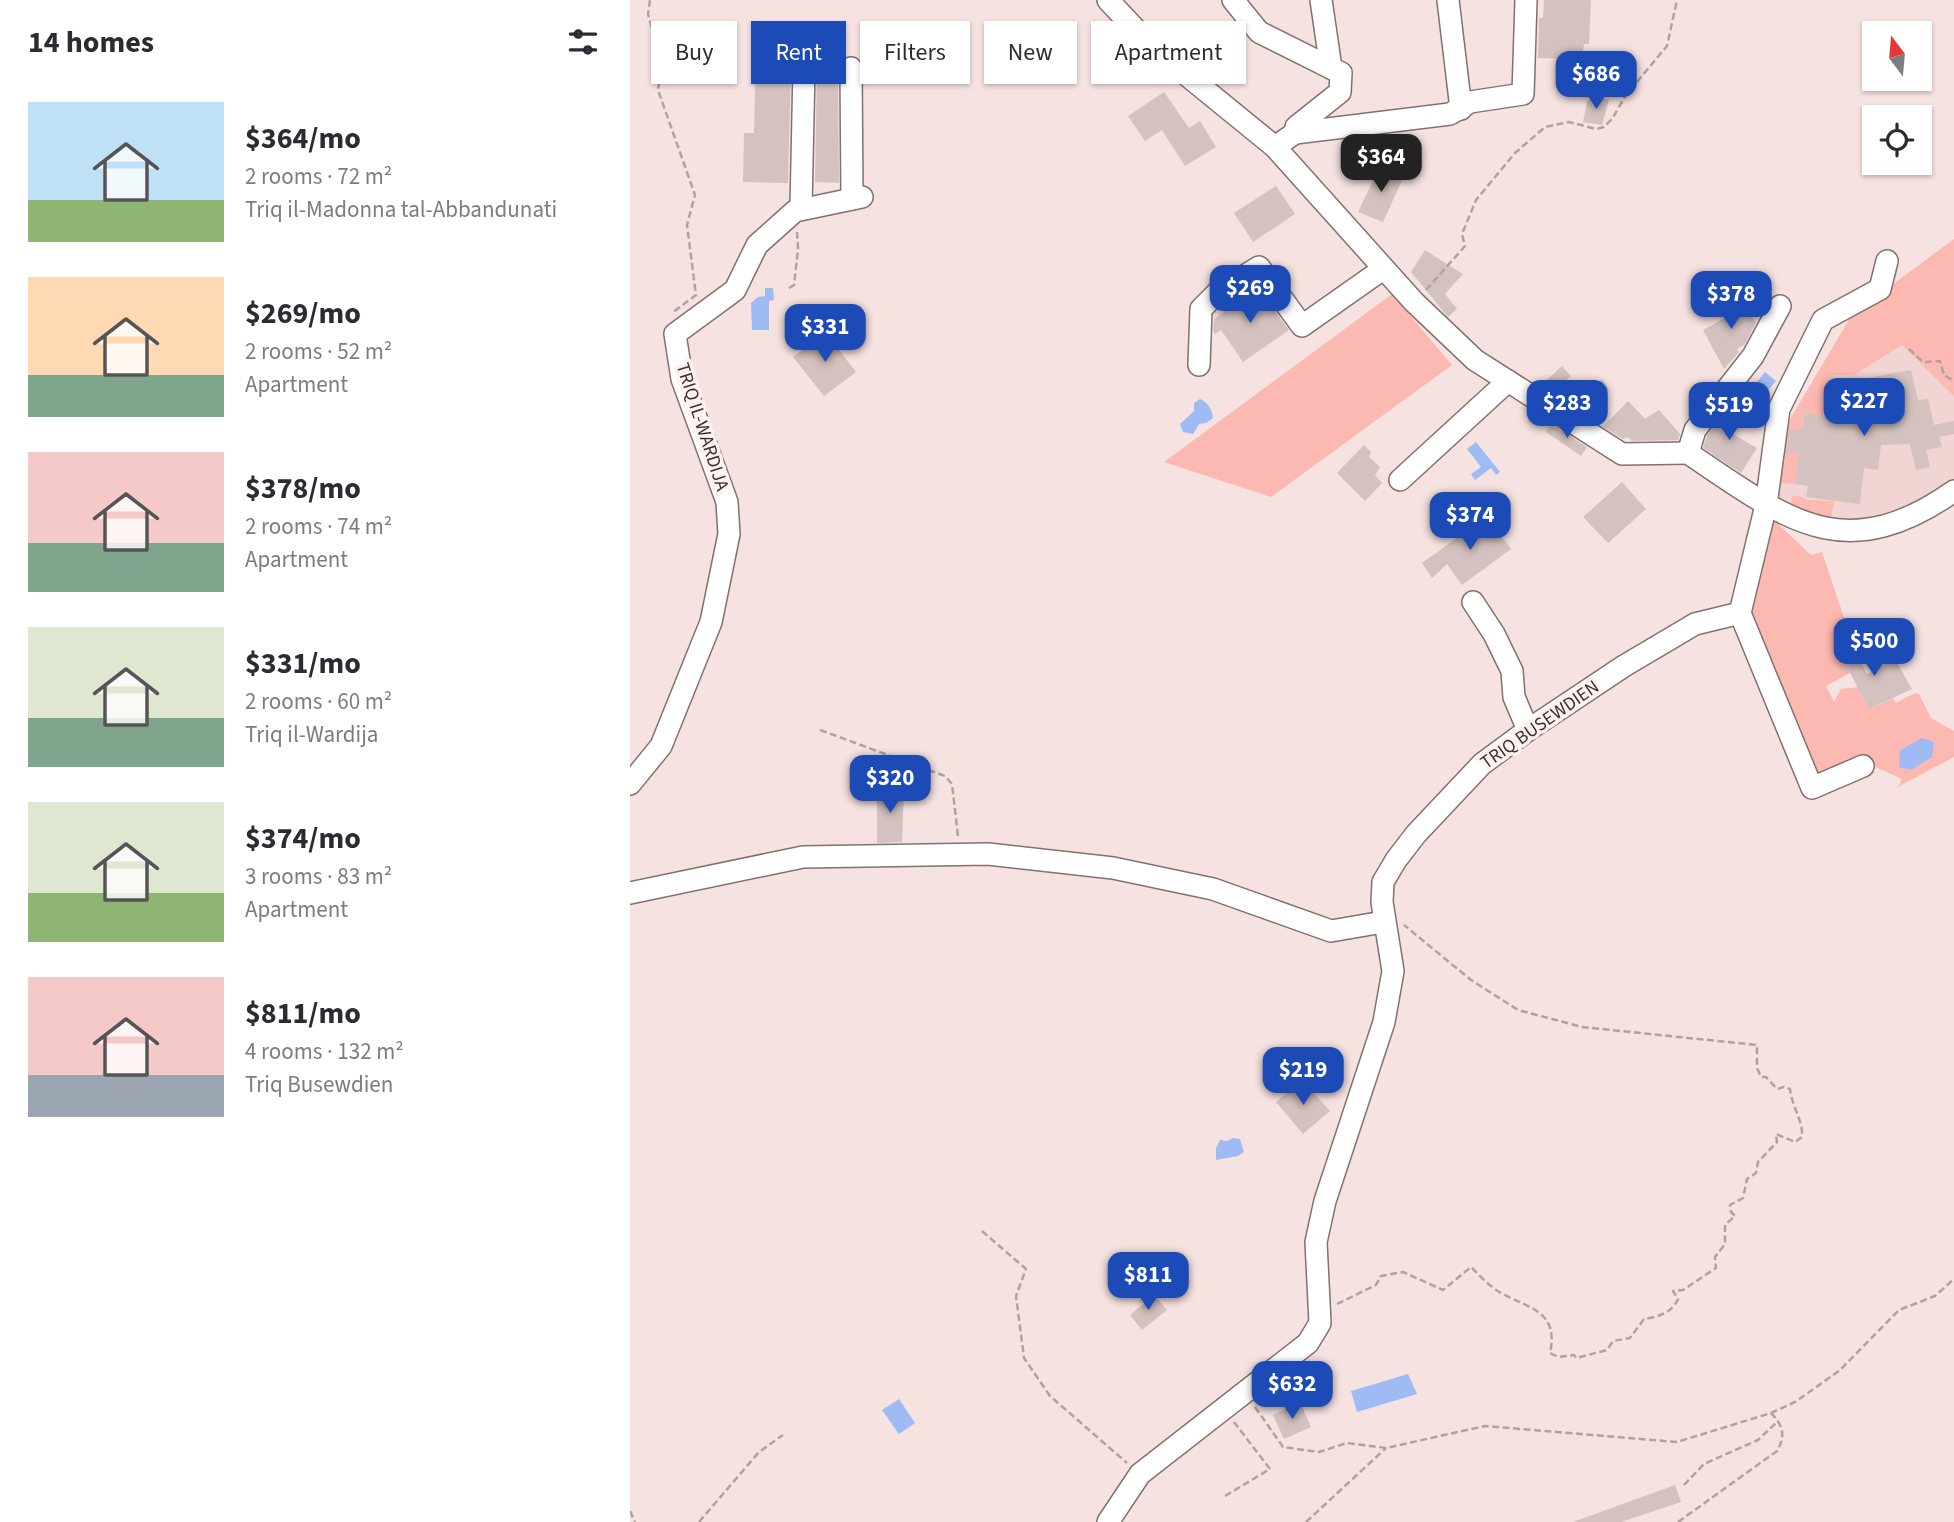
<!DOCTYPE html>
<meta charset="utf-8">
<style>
body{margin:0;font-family:"Source Sans 3",sans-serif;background:#f2f2f3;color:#2b2b33;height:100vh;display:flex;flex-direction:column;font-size:26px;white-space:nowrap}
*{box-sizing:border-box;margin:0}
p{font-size:23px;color:#7c7c81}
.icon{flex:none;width:38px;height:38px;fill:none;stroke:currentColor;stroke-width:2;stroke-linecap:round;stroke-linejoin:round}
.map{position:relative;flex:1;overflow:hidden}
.side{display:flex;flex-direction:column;background:#fff;width:630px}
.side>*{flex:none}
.hud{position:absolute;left:21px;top:21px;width:665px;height:63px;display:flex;gap:14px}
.needle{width:46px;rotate:344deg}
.fabs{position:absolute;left:1232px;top:21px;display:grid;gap:14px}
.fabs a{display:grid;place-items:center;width:70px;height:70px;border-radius:0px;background:#fff;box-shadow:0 2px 5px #0004;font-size:35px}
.price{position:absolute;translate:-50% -60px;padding:0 16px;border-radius:14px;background:#1c4ab7;color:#fff;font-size:23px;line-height:46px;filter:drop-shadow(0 2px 4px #0008)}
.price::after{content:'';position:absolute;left:50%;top:42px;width:21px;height:16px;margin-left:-10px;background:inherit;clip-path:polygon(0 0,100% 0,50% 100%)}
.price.active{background:#222;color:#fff}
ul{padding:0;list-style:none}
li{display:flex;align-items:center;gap:21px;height:175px;padding:0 28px}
li span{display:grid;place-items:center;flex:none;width:196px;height:140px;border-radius:0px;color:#555}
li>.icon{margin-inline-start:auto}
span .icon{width:84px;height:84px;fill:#fffc;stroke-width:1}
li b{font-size:30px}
h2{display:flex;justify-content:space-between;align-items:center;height:84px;padding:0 28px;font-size:30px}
.chip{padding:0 24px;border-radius:0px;background:#fff;box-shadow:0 2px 5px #0004;font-size:24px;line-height:63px}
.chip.active{background:#1c4ab7;color:#fff}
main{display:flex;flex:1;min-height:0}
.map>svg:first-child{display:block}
</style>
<main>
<section class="side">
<h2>14 homes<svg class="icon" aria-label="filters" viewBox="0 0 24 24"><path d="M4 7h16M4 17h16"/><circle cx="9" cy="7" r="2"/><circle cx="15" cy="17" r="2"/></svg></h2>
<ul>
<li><span style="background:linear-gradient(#bfe0f5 70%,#8fb573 0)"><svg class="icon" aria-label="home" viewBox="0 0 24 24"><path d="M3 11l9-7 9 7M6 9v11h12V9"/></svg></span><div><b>$364/mo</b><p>2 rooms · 72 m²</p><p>Triq il-Madonna tal-Abbandunati</p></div></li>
<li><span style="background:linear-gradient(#ffd9b3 70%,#7fa58c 0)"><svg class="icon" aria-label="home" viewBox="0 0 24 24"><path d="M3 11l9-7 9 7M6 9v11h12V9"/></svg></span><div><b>$269/mo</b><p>2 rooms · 52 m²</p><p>Apartment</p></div></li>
<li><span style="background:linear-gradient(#f6c9c9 65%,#7fa58c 0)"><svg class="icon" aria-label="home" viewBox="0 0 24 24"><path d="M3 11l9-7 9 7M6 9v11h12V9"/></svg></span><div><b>$378/mo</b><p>2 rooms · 74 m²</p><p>Apartment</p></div></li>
<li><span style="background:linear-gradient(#dfe7d0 65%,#7fa58c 0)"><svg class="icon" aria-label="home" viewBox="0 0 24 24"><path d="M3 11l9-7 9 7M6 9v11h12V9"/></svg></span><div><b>$331/mo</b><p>2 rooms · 60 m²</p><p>Triq il-Wardija</p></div></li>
<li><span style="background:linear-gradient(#dfe7d0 65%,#8fb573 0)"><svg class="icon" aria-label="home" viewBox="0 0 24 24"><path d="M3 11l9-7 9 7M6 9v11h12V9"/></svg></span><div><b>$374/mo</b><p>3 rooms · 83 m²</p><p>Apartment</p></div></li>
<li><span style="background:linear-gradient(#f6c9c9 70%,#9aa5b1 0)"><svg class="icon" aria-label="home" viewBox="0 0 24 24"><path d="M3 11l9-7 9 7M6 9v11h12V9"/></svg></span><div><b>$811/mo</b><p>4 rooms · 132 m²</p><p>Triq Busewdien</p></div></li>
</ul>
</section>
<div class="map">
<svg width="1324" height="1522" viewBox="0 0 1324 1522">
<rect width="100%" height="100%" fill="#f6e3e1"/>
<!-- built -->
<polygon fill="#f0d5d2" points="1324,239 1324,480 1267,513 1231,520 1188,517 1142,499 1217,323"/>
<!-- green -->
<g fill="#fcb9b2">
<polygon points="1324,239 1324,396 1272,345 1224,375 1204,375 1199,380 1221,383 1225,404 1223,415 1194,412 1193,416 1174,413 1165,484 1143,483 1153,431 1217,323 1224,313"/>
<polygon points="762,294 822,365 641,497 534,462"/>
<polygon points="1162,496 1173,497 1176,500 1204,501 1201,518 1161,510"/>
<polygon points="1142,518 1181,555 1192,552 1221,638 1206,646 1220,673 1196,686 1204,702 1211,689 1228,687 1239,709 1263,698 1266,703 1285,693 1289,694 1301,718 1324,731 1324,757 1268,787 1272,779 1241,765 1185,778 1113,614"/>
</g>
<!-- water -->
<g fill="#9fbbf3">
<polygon points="135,288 143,288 144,300 139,301 139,330 122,330 121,303 128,297 135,296"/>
<polygon points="1135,372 1146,381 1123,407 1116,402 1121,395 1119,392"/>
<path d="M570,399c8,3 12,11 13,19l-7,5 -7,1 -6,10 -10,-2 -3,-8 14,-13v-8z"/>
<polygon points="846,442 870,472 866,475 861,468 845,480 841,474 851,467 837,449"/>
<polygon points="1292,738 1304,742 1302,757 1281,770 1269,767 1270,750"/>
<polygon points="603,1138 610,1139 614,1152 608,1156 586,1160 586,1148 590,1140 597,1141"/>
<polygon points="778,1374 787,1394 727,1412 721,1391"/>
<polygon points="269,1399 285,1423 269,1434 252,1410"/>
</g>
<!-- building -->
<g fill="#d4c2c0">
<polygon points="914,0 961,0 959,44 954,44 953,52 944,52 944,59 908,58 909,18 913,18"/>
<polygon points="185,43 215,44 214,57 208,68 209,183 185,182 187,68 181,57 174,55 163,61 161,68 158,183 113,182 114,133 124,133 126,48 184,49"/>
<polygon points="534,92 559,128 570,121 586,147 555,166 532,130 515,141 498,116"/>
<polygon points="965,97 979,100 972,125 953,122 957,102"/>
<polygon points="750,166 774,176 753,222 728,212"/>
<polygon points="646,186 665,214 623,242 604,213"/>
<polygon points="795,250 833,274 815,294 827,309 818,317 781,272"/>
<polygon points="628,288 659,330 613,362 591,330 585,334 583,331 584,319"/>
<polygon points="1107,294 1126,323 1115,344 1107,349 1109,352 1094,369 1073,330 1097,317 1090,305"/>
<polygon points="196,333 226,372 194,396 163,357"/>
<polygon points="932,366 941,376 922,393 910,386"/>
<polygon points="1281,370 1288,400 1298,399 1304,425 1324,421 1324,434 1309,437 1312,447 1296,450 1300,467 1286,470 1280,444 1251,445 1248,470 1234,468 1230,504 1176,497 1178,486 1165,484 1169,453 1156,452 1159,429 1172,430 1174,413 1234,421 1226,380"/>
<polygon points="972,379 979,389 964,401 956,391"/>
<polygon points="1106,398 1112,402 1098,420 1106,426 1101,433 1127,448 1111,473 1073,448 1077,436"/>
<polygon points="998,401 1015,419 1029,410 1050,434 1048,440 1002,441 998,437 993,439 973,427"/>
<polygon points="921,424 957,447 951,456 916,432"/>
<polygon points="734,445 741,452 739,457 750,467 745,475 752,483 735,501 707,473"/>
<polygon points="992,482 1016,509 978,543 953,517"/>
<polygon points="857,516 881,549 832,585 817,564 802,578 792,563"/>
<polygon points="1219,639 1237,674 1265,659 1282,689 1239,709 1206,646"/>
<polygon points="247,788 274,790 272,842 247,843"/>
<polygon points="672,1080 700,1111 673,1134 646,1102"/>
<polygon points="524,1295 537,1310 512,1330 500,1315"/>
<polygon points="670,1402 681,1427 654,1439 643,1415"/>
<polygon points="1045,1485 1051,1502 991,1522 943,1522"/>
</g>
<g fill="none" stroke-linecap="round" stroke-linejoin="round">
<!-- minor casing -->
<g stroke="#82716f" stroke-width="24">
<g id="minor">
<polyline points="478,0 521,46 645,147 784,302 845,360 992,454 1058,453"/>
<polyline points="603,0 629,32 711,73 710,92 666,127 665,133"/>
<polyline points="691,0 701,68"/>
<polyline points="818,0 831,109"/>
<polyline points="221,68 222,199"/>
<polyline points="645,147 665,133 820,114 840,102 893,94 896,0"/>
<polyline points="171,208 174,68"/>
<polyline points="569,365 571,309 587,293 629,267 672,326 753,269"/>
<path d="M1058,453c97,65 155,116 266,38"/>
<polyline points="1058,453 1065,430 1123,356 1150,306"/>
<polyline points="770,480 878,381"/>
<polyline points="843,602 864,634 882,671 884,697 898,730"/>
<polyline points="1110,613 1182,788 1233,766"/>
<polyline points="0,784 31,746 81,622 99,534 97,502 52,379 45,334 105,290 127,245 165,211 232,197"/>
<polyline points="0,893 173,857 358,854 483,868 583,889 701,931 753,922"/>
<polyline points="478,1522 510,1474 678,1343 690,1323 686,1242 695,1201 754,1022 763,971 752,902 753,882 766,860 786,834 852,764 898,730 994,666 1065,624 1110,613 1136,505 1149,409 1193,320 1250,289 1257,261"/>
</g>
</g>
<!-- path -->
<g stroke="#b1a2a0" stroke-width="2.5" stroke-dasharray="7 3.5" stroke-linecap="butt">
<polyline points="20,0 18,14 32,65 28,90 65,195 57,225 66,295 42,313"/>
<polyline points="159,288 164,285 168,249 167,232"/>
<polyline points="796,290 835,246 832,234 846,200 885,153 915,127 939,122 966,129 974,127 982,119 996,95 1037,46 1047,0"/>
<polyline points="1279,349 1293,362 1310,361 1314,375 1324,381"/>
<polyline points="190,730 315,776 322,784 328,836"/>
<polyline points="352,1231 396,1269 386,1296 394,1358 420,1396 497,1463"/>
<path d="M707,1304l39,-19 5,-9 22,-4 40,18 28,-23c9,9 18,19 30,26 29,16 58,18 49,60l8,4 16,-2 2,3 31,-8 6,-9 17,-3 14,-19c14,-2 28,-6 34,-20l-5,-8 10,-1 33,-22 -1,-11 10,-13v-19l10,-9 -4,-4 -1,-7 13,-7 4,-19 9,-6 2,-11 19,-20 -1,-8 19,8 7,-5c1,-17 -10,-30 -12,-48l-6,-2 -7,2 -11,-12h-5l-4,-9v-23l-175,-18 -64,-17 -47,-30 -67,-55"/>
<polyline points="625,1407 653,1447 689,1452 717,1443 756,1448 855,1426 1047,1442 1141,1413 1165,1402 1209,1371 1269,1310 1305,1296 1324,1279"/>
<polyline points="1054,1485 1074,1464 1128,1440 1148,1421"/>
<polyline points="595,1496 640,1469 604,1422"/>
<polyline points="0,1511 5,1522"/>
<polyline points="69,1522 129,1452 153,1435"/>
<polyline points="676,1522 756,1448"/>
<path d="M1048,1522l99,-71c9,-15 6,-26 -6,-38"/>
</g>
<!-- minor -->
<use href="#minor" stroke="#fff" stroke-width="21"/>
</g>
<g text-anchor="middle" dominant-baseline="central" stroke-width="7" stroke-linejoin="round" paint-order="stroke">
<!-- street labels -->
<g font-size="19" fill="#383130" stroke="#fef2f1">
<text transform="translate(72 427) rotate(72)">TRIQ IL-WARDIJA</text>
<text transform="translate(910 725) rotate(-35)">TRIQ BUSEWDIEN</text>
</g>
</g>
</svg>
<div class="fabs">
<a><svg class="needle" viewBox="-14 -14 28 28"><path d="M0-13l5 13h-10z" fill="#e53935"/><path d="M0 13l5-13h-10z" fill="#7c7c81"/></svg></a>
<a><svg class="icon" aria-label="locate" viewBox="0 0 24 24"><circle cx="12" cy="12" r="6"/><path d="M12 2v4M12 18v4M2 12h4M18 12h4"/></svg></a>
</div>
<b class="price" style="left:966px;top:111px">$686</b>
<b class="price active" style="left:751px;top:194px">$364</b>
<b class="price" style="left:620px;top:325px">$269</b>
<b class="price" style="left:1101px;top:331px">$378</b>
<b class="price" style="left:195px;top:364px">$331</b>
<b class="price" style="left:1234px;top:438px">$227</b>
<b class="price" style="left:937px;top:440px">$283</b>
<b class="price" style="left:1099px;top:442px">$519</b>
<b class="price" style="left:840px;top:552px">$374</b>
<b class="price" style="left:1244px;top:678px">$500</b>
<b class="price" style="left:260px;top:815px">$320</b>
<b class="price" style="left:673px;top:1107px">$219</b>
<b class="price" style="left:518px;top:1312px">$811</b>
<b class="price" style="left:662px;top:1421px">$632</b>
<div class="hud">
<a class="chip">Buy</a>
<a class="chip active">Rent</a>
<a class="chip">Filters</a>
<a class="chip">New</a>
<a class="chip">Apartment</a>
</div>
</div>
</main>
